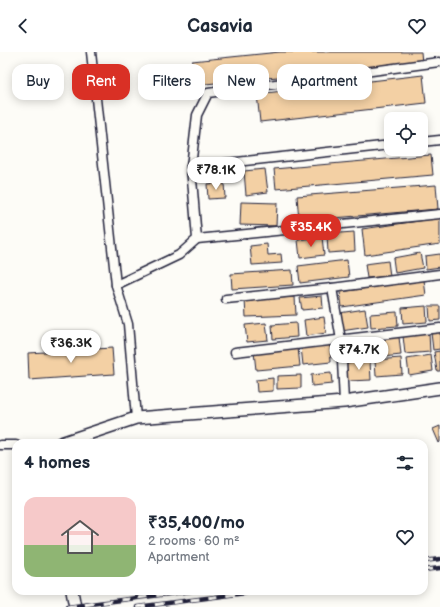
<!DOCTYPE html>
<meta charset="utf-8">
<style>
body{margin:0;font-family:"Balsamiq Sans",sans-serif;background:#f2f2f3;color:#1f2937;height:100vh;display:flex;flex-direction:column;font-size:15px;white-space:nowrap}
*{box-sizing:border-box;margin:0}
p{font-size:13px;color:#747a83}
.icon{flex:none;width:22px;height:22px;fill:none;stroke:currentColor;stroke-width:2;stroke-linecap:round;stroke-linejoin:round}
.map{position:relative;flex:1;overflow:hidden}
.panel{position:absolute;left:12px;top:387px;width:416px;height:156px;display:flex;flex-direction:column;background:#fff;border-radius:12px;box-shadow:0 2px 10px #0003}
.panel>*{flex:none}
.top-card{position:absolute;left:12px;top:12px;width:416px;height:36px;display:flex;gap:8px}
.buttons{position:absolute;left:384px;top:60px;display:grid;gap:8px}
.buttons a{display:grid;place-items:center;width:44px;height:44px;border-radius:8px;background:#fff;box-shadow:0 2px 10px #0003;font-size:20px}
.price{position:absolute;translate:-50% -34px;padding:0 9px;border-radius:14px;background:#fff;color:#222;font-size:13px;line-height:26px;filter:drop-shadow(0 1px 2px #0008)}
.price::after{content:'';position:absolute;left:50%;top:24px;width:12px;height:9px;margin-left:-6px;background:inherit;clip-path:polygon(0 0,100% 0,50% 100%)}
.price.current{background:#d93025;color:#fff}
ul{padding:0;list-style:none}
li{display:flex;align-items:center;gap:12px;height:100px;padding:0 12px}
li+li{border-top:1px solid #e0e1e3}
li span{display:grid;place-items:center;flex:none;width:112px;height:80px;border-radius:12px;color:#555}
li>.icon{margin-inline-start:auto}
span .icon{width:48px;height:48px;fill:#fffc;stroke-width:1}
li b{font-size:17px}
h2{display:flex;justify-content:space-between;align-items:center;height:48px;padding:0 12px;font-size:17px}
.tag{padding:0 14px;border-radius:12px;background:#fff;box-shadow:0 2px 10px #0003;font-size:14px;line-height:36px}
.tag.current{background:#d93025;color:#fff}
header{display:flex;justify-content:space-between;align-items:center;height:52px;padding:0 12px;background:#fff;font-size:18px;font-weight:700}
.map>svg:first-child{display:block}
</style>
<header><svg class="icon" aria-label="back" viewBox="0 0 24 24"><path d="M15 5l-7 7 7 7"/></svg>Casavia<svg class="icon" aria-label="heart" viewBox="0 0 24 24"><path d="M12 20l-8-8c-3-5 5-10 8-4 3-6 11-1 8 4z"/></svg></header>
<div class="map">
<svg width="440" height="555" viewBox="0 0 440 555">
<rect width="100%" height="100%" fill="#fdfcf7"/>
<filter id="ink" filterUnits="userSpaceOnUse"><feTurbulence type="fractalNoise" baseFrequency=".025" numOctaves="2"/><feDisplacementMap in="SourceGraphic" scale="8" xChannelSelector="R" yChannelSelector="G"/><feConvolveMatrix kernelMatrix="1 2 1 2 8 2 1 2 1" color-interpolation-filters="sRGB"/></filter>
<g filter="url(#ink)">
<!-- building -->
<g fill="#f3d0a4" stroke="#22223b">
<polygon points="280,0 421,0 422,11 195,33 192,9"/>
<polygon points="423,23 426,51 260,70 257,42"/>
<polygon points="431,103 433,123 276,137 274,117"/>
<polygon points="265,117 268,140 246,143 244,119"/>
<polygon points="224,131 225,146 208,147 207,132"/>
<polygon points="436,133 438,157 299,169 297,144"/>
<polygon points="241,150 277,151 276,174 240,173"/>
<polygon points="440,166 440,192 365,203 362,177"/>
<polygon points="354,180 355,199 328,201 327,182"/>
<polygon points="322,185 324,203 300,206 298,188"/>
<polygon points="267,192 268,203 281,202 282,211 252,213 250,194"/>
<polygon points="420,201 423,216 395,221 393,206"/>
<polygon points="440,202 440,215 426,217 425,204"/>
<polygon points="347,208 349,225 300,231 298,214"/>
<polygon points="388,209 390,224 367,226 365,212"/>
<polygon points="292,218 293,233 232,237 231,222"/>
<polygon points="424,228 426,243 342,255 340,240"/>
<polygon points="322,244 323,256 302,258 300,246"/>
<polygon points="295,245 296,263 246,265 245,248"/>
<polygon points="426,254 427,270 403,272 402,256"/>
<polygon points="429,254 440,254 440,268 430,269"/>
<polygon points="365,257 368,275 341,279 339,261"/>
<polygon points="397,260 398,274 371,276 370,262"/>
<polygon points="324,265 326,281 306,284 304,268"/>
<polygon points="266,271 268,288 247,290 245,273"/>
<polygon points="296,271 297,285 273,287 272,273"/>
<polygon points="440,280 440,297 433,298 431,281"/>
<polygon points="429,281 430,300 405,302 403,284"/>
<polygon points="399,285 401,303 346,309 344,290"/>
<polygon points="330,292 331,310 303,313 301,295"/>
<polygon points="112,296 114,322 29,328 28,301"/>
<polygon points="298,296 300,314 256,318 254,300"/>
<polygon points="440,299 440,319 437,319 434,300"/>
<polygon points="431,303 433,319 409,323 407,307"/>
<polygon points="401,306 402,322 376,324 375,308"/>
<polygon points="370,309 371,328 348,329 346,311"/>
<polygon points="331,321 332,332 312,334 311,323"/>
<polygon points="301,323 301,336 277,337 277,324"/>
<polygon points="273,326 273,339 257,340 256,328"/>
<polygon points="440,374 440,390 439,391 433,377"/>
</g>
<g fill="none" stroke-linecap="round" stroke-linejoin="round">
<!-- street casing -->
<g stroke="#22223b" stroke-width="11">
<g id="street">
<polyline points="91,0 116,233 128,272 136,366"/>
<polyline points="421,90 440,88"/>
<polyline points="191,115 391,93"/>
<polyline points="197,187 440,162"/>
<polyline points="116,233 179,203 197,187 191,115 197,63 208,41 439,10"/>
<polyline points="332,236 341,288 344,350"/>
<polyline points="226,247 332,236 440,222"/>
<polyline points="235,300 440,276"/>
<polyline points="0,393 16,393"/>
</g>
</g>
<!-- secondary casing -->
<g stroke="#22223b" stroke-width="14">
<g id="secondary">
<polyline points="61,391 136,366 344,350 440,336"/>
<polyline points="72,539 75,555"/>
</g>
</g>
<!-- street -->
<use href="#street" stroke="#fdfcf7" stroke-width="8"/>
<!-- secondary -->
<use href="#secondary" stroke="#fdfcf7" stroke-width="11"/>
<!-- rail casing -->
<g stroke="#22223b" stroke-width="4.5">
<g id="rail">
<polyline points="424,509 440,507"/>
<polyline points="424,518 440,516"/>
<polyline points="67,555 191,539"/>
<polyline points="137,555 261,539"/>
</g>
</g>
<!-- rail -->
<use href="#rail" stroke="#fdfcf7" stroke-width="3" stroke-dasharray="9" stroke-linecap="butt"/>
</g>
</g>
</svg>
<div class="buttons">
<a><svg class="icon" aria-label="locate" viewBox="0 0 24 24"><circle cx="12" cy="12" r="6"/><path d="M12 2v4M12 18v4M2 12h4M18 12h4"/></svg></a>
</div>
<b class="price" style="left:216px;top:139px">₹78.1K</b>
<b class="price current" style="left:311px;top:196px">₹35.4K</b>
<b class="price" style="left:71px;top:312px">₹36.3K</b>
<b class="price" style="left:359px;top:319px">₹74.7K</b>
<div class="top-card">
<a class="tag">Buy</a>
<a class="tag current">Rent</a>
<a class="tag">Filters</a>
<a class="tag">New</a>
<a class="tag">Apartment</a>
</div>
<section class="panel">
<h2>4 homes<svg class="icon" aria-label="filters" viewBox="0 0 24 24"><path d="M4 7h16M4 17h16"/><circle cx="9" cy="7" r="2"/><circle cx="15" cy="17" r="2"/></svg></h2>
<ul>
<li><span style="background:linear-gradient(#f6c9c9 60%,#8fb573 0)"><svg class="icon" aria-label="home" viewBox="0 0 24 24"><path d="M3 11l9-7 9 7M6 9v11h12V9"/></svg></span><div><b>₹35,400/mo</b><p>2 rooms · 60 m²</p><p>Apartment</p></div><svg class="icon" aria-label="heart" viewBox="0 0 24 24"><path d="M12 20l-8-8c-3-5 5-10 8-4 3-6 11-1 8 4z"/></svg></li>
</ul>
</section>
</div>
